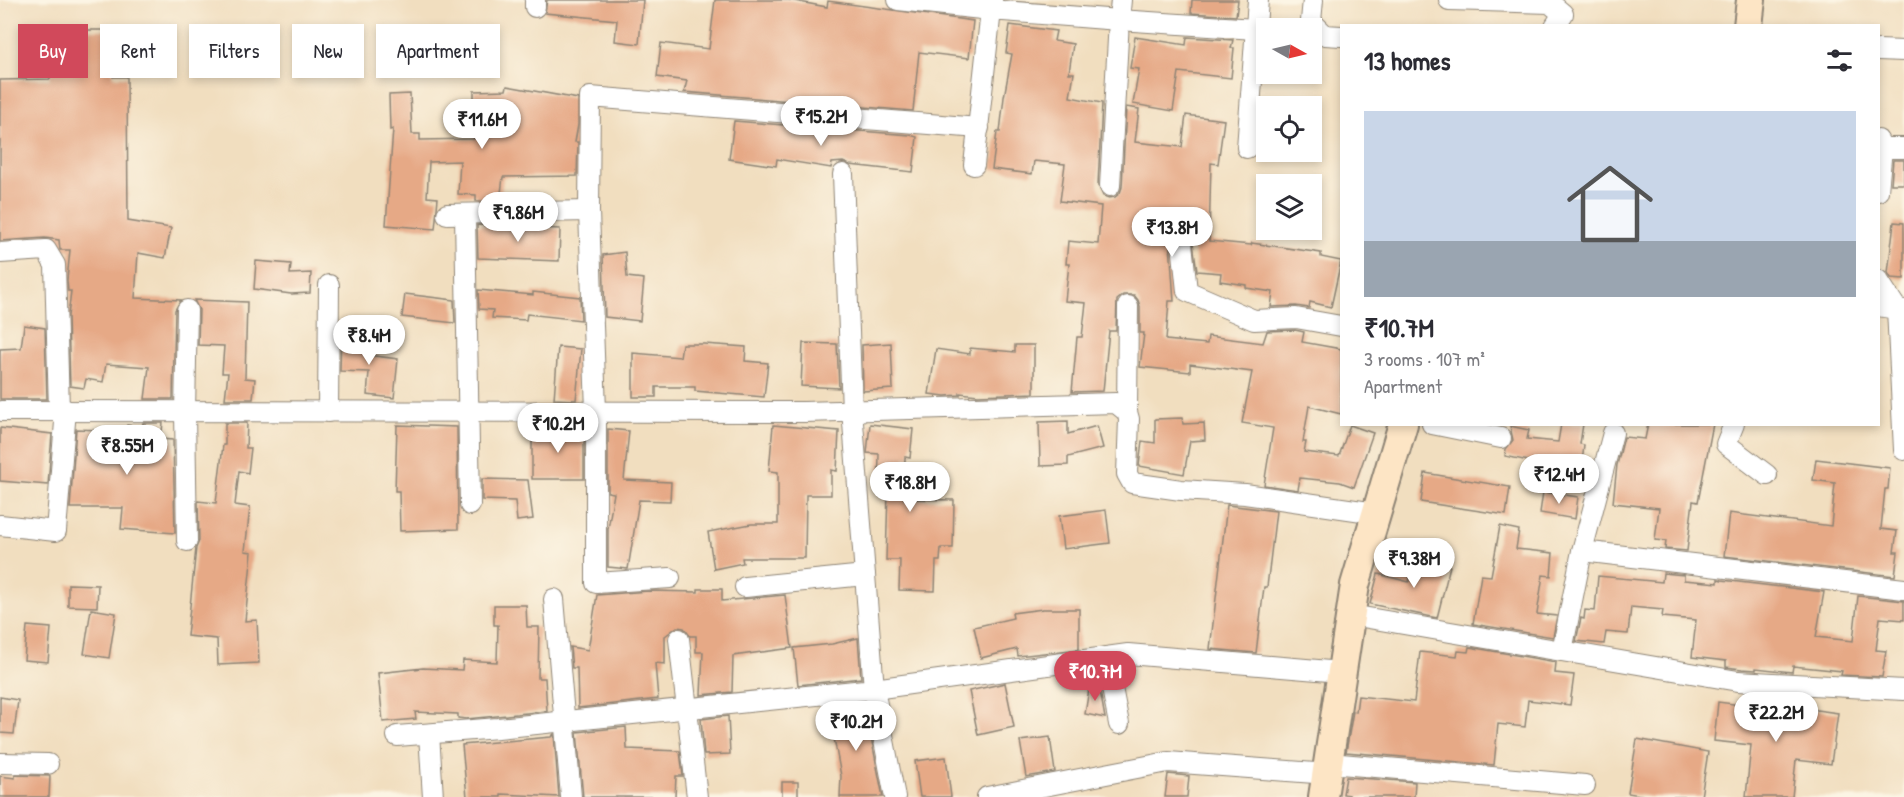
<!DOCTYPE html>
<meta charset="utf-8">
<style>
body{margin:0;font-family:"Patrick Hand",sans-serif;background:#f7f7f7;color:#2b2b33;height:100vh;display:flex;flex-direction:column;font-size:22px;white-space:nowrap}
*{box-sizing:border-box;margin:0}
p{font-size:20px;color:#7c7c81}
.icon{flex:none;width:33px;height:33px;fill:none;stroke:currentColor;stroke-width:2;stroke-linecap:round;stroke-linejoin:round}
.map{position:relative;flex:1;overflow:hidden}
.sheet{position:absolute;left:1340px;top:24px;width:540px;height:402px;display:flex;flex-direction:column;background:#fff;border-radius:0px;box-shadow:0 3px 9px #0003}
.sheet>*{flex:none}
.banner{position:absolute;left:18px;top:24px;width:570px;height:54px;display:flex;gap:12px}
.needle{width:39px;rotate:98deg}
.tools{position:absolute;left:1256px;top:18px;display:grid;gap:12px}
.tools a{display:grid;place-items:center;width:66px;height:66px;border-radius:0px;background:#fff;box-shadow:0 3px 9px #0003;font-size:30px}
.price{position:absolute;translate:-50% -51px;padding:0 14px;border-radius:21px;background:#fff;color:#222;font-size:20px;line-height:39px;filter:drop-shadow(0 2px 3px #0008)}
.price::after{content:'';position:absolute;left:50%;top:36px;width:18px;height:14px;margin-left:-9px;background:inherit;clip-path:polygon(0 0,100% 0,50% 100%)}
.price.active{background:#d1495b;color:#fff}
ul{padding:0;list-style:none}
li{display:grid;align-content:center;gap:12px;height:318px;padding:0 24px}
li+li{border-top:2px solid #e1e1e2}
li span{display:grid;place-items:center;height:186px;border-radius:0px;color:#555}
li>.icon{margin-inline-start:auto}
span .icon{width:108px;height:108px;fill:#fffc;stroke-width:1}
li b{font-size:26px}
h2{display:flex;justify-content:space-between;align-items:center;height:72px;padding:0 24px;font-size:26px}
.chip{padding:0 21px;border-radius:0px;background:#fff;box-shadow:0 3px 9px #0003;font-size:21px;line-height:54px}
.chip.active{background:#d1495b;color:#fff}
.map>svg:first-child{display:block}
</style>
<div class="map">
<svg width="1904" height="797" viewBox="0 0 1904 797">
<rect width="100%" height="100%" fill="#fcf5e5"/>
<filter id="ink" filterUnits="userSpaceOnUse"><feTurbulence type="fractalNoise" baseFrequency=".0167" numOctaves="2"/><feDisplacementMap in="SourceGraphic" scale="12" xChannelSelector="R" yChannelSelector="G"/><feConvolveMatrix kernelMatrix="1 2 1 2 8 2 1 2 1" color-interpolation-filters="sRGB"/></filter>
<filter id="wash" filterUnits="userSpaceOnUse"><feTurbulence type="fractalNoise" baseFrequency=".008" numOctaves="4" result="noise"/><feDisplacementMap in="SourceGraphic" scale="24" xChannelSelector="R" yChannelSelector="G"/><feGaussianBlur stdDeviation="1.35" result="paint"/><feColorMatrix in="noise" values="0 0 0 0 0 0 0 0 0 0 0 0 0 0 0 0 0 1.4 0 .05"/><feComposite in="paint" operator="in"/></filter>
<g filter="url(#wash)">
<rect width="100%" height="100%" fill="#f1debf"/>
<g id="blocks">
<!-- building -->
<g fill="#e6a986">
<polygon points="547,0 643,0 639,44 615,41 617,20 545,13"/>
<polygon points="715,0 789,0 827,7 828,1 973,21 969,58 919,52 913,111 684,92 687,81 657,77 661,43 709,49"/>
<polygon points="1192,0 1238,0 1236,16 1191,13"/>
<polygon points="1010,25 1056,31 1054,41 1073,44 1069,73 1074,73 1070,97 1102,103 1098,185 1103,196 1109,198 1115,197 1120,193 1122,187 1126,107 1139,109 1135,142 1182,147 1186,115 1224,120 1218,164 1211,163 1209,241 1251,245 1252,243 1321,253 1321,257 1341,261 1331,307 1310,302 1309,308 1296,306 1271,307 1273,292 1246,288 1246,285 1220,281 1221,273 1197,271 1192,236 1186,232 1175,233 1171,238 1170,244 1174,301 1169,301 1166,340 1207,344 1208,336 1263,343 1267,331 1295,330 1304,332 1302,342 1341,349 1341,414 1309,406 1303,442 1306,442 1304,452 1339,456 1350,425 1373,433 1354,487 1340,482 1300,478 1298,490 1264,485 1273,428 1242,423 1252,372 1190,364 1190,372 1140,367 1144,333 1140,333 1140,306 1138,300 1134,295 1123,295 1117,300 1116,331 1109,331 1103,391 1072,392 1077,337 1082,337 1086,303 1065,301 1069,264 1066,264 1068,241 1098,244 1101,206 1060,201 1065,164 1034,161 1032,174 992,169 997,132 1000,132 1004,97 1012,54 1006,53"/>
<polygon points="50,30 114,30 113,77 127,77 128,221 171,228 165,258 138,253 135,298 181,300 175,310 173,399 145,399 149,367 106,364 103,382 86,379 84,388 70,386 68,316 71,291 68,291 67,280 70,250 60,250 59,240 45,238 0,241 0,80 50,79"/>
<polygon points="1135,37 1186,45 1187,37 1233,40 1231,48 1234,48 1231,78 1179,72 1173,111 1133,104 1139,69 1130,68"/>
<polygon points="507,86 578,99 578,125 575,142 578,142 577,176 503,177 500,201 476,201 476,195 458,194 460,161 429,162 427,197 438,198 435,229 386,225 393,129 390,130 389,95 410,94 412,134 420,134 420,140 474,139 474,91 506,90"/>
<polygon points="734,121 910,135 917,137 913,172 850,165 843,162 832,163 831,168 777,159 776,166 729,159"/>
<polygon points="1893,160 1904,160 1904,184 1891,184"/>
<polygon points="1894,222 1904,223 1904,279 1891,278 1888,273"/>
<polygon points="477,225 560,229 559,261 478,258"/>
<polygon points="625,252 627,277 644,279 640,321 605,317 603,255"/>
<polygon points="256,261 291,264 290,274 311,273 310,293 291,294 254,289"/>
<polygon points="478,290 533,295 533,292 580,297 581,320 527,314 526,320 492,318 493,310 479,309"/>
<polygon points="405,294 454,300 455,323 402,317"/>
<polygon points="194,300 247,302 245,378 255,379 253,399 225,399 228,373 222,373 224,346 198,345 199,310"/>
<polygon points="24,325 45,328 47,399 0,399 0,349 21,348"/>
<polygon points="341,336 368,337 367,355 398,359 394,398 367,395 369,372 340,371"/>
<polygon points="803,343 837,344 839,388 801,386"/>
<polygon points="891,343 893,389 863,391 862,345"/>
<polygon points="682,344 704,344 746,347 745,361 768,363 764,397 695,391 695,387 656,387 656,397 633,397 633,353 680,357"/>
<polygon points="1015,345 1034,345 1034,393 978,395 960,393 960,395 945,396 929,394 936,349 970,354 970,348 1015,352"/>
<polygon points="558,347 581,349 576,400 554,399"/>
<polygon points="1182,418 1183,424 1204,423 1205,440 1190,441 1184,474 1139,466 1142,441 1155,443 1155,419"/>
<polygon points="1068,421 1068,434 1097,426 1103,448 1068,457 1068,465 1040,466 1039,422"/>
<polygon points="143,423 163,423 161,439 173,440 175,533 121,529 123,508 70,508 76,429 126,431 127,425 142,427"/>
<polygon points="225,423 247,423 246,448 251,448 248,473 239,471 235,505 250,507 245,551 252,552 245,621 257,620 259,663 218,665 217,639 187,636 196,548 199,541 198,501 216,503 223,445 225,445"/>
<polygon points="870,424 913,429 910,458 905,457 904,499 954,500 953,548 941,548 940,561 936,561 935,591 899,590 900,560 886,560 888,492 878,492 879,454 867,453"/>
<polygon points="1561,424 1583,424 1580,444 1584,445 1581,472 1505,456 1506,449 1513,440 1510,426 1529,430 1527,439 1558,442"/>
<polygon points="1648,424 1713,424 1698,502 1693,501 1687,551 1665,549 1666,541 1655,540 1659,508 1613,503 1617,465 1624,437 1645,439"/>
<polygon points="397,425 457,427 458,529 400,531 399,491 395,491"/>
<polygon points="773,425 839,431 837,471 831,470 831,495 806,495 805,558 742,558 743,563 714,569 708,532 751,524 778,524 778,472 769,471"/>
<polygon points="0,428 52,434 48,485 0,481"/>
<rect x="532" y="428" width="52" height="51"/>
<polygon points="608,429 629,431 624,480 671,482 670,501 639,500 628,569 608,567 608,529 614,493 608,492"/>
<polygon points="1816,459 1890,468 1888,489 1885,489 1881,529 1897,531 1894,552 1898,552 1895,576 1724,556 1729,513 1831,526 1835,483 1813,480"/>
<polygon points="1425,473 1510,487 1506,515 1421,502"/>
<polygon points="482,479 528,480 533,519 517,521 515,501 482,500"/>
<polygon points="1543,492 1578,497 1575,519 1540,513"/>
<polygon points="1227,505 1276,511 1267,587 1264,587 1256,653 1210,649"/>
<polygon points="1106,510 1110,543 1063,549 1059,516"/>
<polygon points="1500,526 1519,530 1516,549 1553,553 1551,576 1543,575 1537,614 1557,616 1553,637 1473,624 1481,575 1491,576"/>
<polygon points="1415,557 1450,566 1437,618 1370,604 1378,574 1409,582"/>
<polygon points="1663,573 1684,575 1684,580 1718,583 1718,579 1722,580 1824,592 1816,637 1853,641 1858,596 1904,601 1904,620 1880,618 1876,650 1886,651 1882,677 1841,675 1842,671 1793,666 1792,672 1756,668 1756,670 1742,669 1726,667 1726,661 1692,657 1696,620 1662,617 1663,610 1631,607 1628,634 1606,632 1604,644 1576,641 1581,618 1584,619 1585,610 1595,611 1598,576 1662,582"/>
<polygon points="68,584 98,585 97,607 68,606"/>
<polygon points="698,589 722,589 722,601 785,595 792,648 733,656 732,692 701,695 703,652 696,652 696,636 690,636 684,628 677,627 665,636 665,664 655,663 658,699 578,708 577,668 572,668 570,647 588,650 597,595 649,591 698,592"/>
<polygon points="494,605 526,605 527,627 539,627 538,678 545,678 547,711 466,719 458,718 458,714 415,712 416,719 383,722 378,673 423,668 462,670 463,660 497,662 498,625 494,625"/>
<polygon points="91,609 116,613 109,658 84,654"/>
<polygon points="1043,609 1079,609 1079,649 1018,656 1017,649 981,658 974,627 1013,618 1012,613"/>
<polygon points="27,626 51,628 48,662 24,660"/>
<polygon points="858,638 861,678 798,685 794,648 832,644"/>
<polygon points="1469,647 1556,662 1555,673 1574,675 1570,705 1528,700 1525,727 1498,724 1494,765 1346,752 1353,711 1356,712 1358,696 1414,702 1420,652 1457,656 1458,651 1468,652"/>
<polygon points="1005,683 1014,727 978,735 969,691"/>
<polygon points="1090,683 1099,685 1105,718 1085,714"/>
<polygon points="0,697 18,700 14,734 0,733"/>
<polygon points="1743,697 1758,700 1756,707 1801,716 1802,708 1838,713 1831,764 1796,760 1792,797 1746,797 1751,745 1714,741 1718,702 1741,705"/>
<polygon points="864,702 883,797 840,797 841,776 834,738 833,705"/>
<polygon points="728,716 730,754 704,755 701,719"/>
<polygon points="626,727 627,749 680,751 683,776 676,776 675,797 583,797 577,732"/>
<polygon points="554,734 559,797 501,794 501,797 467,797 462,745 551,737"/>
<polygon points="1050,737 1055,772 1026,777 1020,741"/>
<polygon points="1637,739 1708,752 1701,797 1651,797 1628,793"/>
<polygon points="946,757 951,797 920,797 915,761"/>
<polygon points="1168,774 1189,776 1187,797 1165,797"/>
<polygon points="15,775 50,776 49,797 0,797 0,776 15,778"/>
<polygon points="1346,777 1415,782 1414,797 1349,797 1349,795 1343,794"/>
<rect x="782" y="782" width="16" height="15"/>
</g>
</g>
</g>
<g filter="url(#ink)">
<use href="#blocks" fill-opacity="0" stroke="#8e8475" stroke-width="1.5"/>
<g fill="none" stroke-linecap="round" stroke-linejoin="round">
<!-- street casing -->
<g stroke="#8e8475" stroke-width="22">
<g id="street">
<polyline points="898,0 991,10 992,0"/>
<polyline points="1313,0 1311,21 1325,35 1341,36"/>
<polyline points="1449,0 1550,3 1563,14 1555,26"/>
<polyline points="535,7 535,0"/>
<polyline points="1878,50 1904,51"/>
<polyline points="1878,140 1882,148 1878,191"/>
<polyline points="1247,148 1258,0"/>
<polyline points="1882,148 1904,148"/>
<polyline points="974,165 991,10 1119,20 1121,0"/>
<polyline points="1110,186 1119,20 1255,29"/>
<polyline points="447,214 589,211"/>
<polyline points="465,214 470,505"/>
<polyline points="1182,243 1187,291 1254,320 1296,318 1341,326"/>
<polyline points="0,253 46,250 55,265 59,410"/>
<polyline points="1878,280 1897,309 1904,310"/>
<polyline points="1878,306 1897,309 1904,450"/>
<polyline points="187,310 185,412 187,541"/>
<polyline points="1,411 804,412 1116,403 1127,412 1129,419 1127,474 1132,483 1181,490 1245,494 1376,513"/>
<polyline points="328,412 329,285"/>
<polyline points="1127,412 1128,306"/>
<polyline points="1432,424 1501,438"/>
<polyline points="1734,424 1726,444 1767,475"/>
<polyline points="1613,433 1582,551 1904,589"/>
<polyline points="0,525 56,531 66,410"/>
<polyline points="670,578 596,583 596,411 589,211 590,97 979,128"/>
<polyline points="745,587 865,575"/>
<polyline points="554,599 571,797"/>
<polyline points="1351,615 1738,681 1904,690"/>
<polyline points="679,639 697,797"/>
<polyline points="1562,651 1582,551"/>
<polyline points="1106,657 1119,724"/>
<polyline points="429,734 433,797"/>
<polyline points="397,736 498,728 874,689 852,410 843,174"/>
<polyline points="0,763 48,764"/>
<polyline points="895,797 874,689 1128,654 1341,672"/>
<polyline points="987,797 1168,762 1315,773 1325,773 1329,763 1585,785"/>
</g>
</g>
<!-- secondary casing -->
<g stroke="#8e8475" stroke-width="32">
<g id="secondary">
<polyline points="1748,26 1751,0"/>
<polyline points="1323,797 1355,585 1403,424"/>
</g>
</g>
<!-- street -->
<use href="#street" stroke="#fff" stroke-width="20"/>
<!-- secondary -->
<use href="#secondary" stroke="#fde5c5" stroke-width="28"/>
</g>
</g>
</svg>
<div class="tools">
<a><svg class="needle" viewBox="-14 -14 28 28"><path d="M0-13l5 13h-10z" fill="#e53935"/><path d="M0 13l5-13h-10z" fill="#7c7c81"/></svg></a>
<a><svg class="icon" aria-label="locate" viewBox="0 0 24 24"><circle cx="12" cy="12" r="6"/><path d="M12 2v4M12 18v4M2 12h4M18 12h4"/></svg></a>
<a><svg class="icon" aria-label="layers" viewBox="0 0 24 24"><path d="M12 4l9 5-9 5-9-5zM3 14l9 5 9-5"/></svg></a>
</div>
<b class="price" style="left:821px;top:147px">₹15.2M</b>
<b class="price" style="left:482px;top:150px">₹11.6M</b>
<b class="price" style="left:518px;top:243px">₹9.86M</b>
<b class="price" style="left:1172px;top:258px">₹13.8M</b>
<b class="price" style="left:369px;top:366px">₹8.4M</b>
<b class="price" style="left:558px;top:454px">₹10.2M</b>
<b class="price" style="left:127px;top:476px">₹8.55M</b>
<b class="price" style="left:1559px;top:505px">₹12.4M</b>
<b class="price" style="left:910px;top:513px">₹18.8M</b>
<b class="price" style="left:1414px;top:589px">₹9.38M</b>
<b class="price active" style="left:1095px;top:702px">₹10.7M</b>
<b class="price" style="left:1776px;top:743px">₹22.2M</b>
<b class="price" style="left:856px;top:752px">₹10.2M</b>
<div class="banner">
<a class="chip active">Buy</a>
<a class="chip">Rent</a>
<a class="chip">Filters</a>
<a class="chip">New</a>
<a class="chip">Apartment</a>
</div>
<section class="sheet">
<h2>13 homes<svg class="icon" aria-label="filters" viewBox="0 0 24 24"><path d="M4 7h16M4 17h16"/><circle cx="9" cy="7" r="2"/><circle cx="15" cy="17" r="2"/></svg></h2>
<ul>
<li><span style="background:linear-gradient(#c9d6e8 70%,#9aa5b1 0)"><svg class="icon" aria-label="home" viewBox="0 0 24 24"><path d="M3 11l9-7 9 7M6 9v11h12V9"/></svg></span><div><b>₹10.7M</b><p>3 rooms · 107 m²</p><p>Apartment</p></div></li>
</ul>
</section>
</div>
